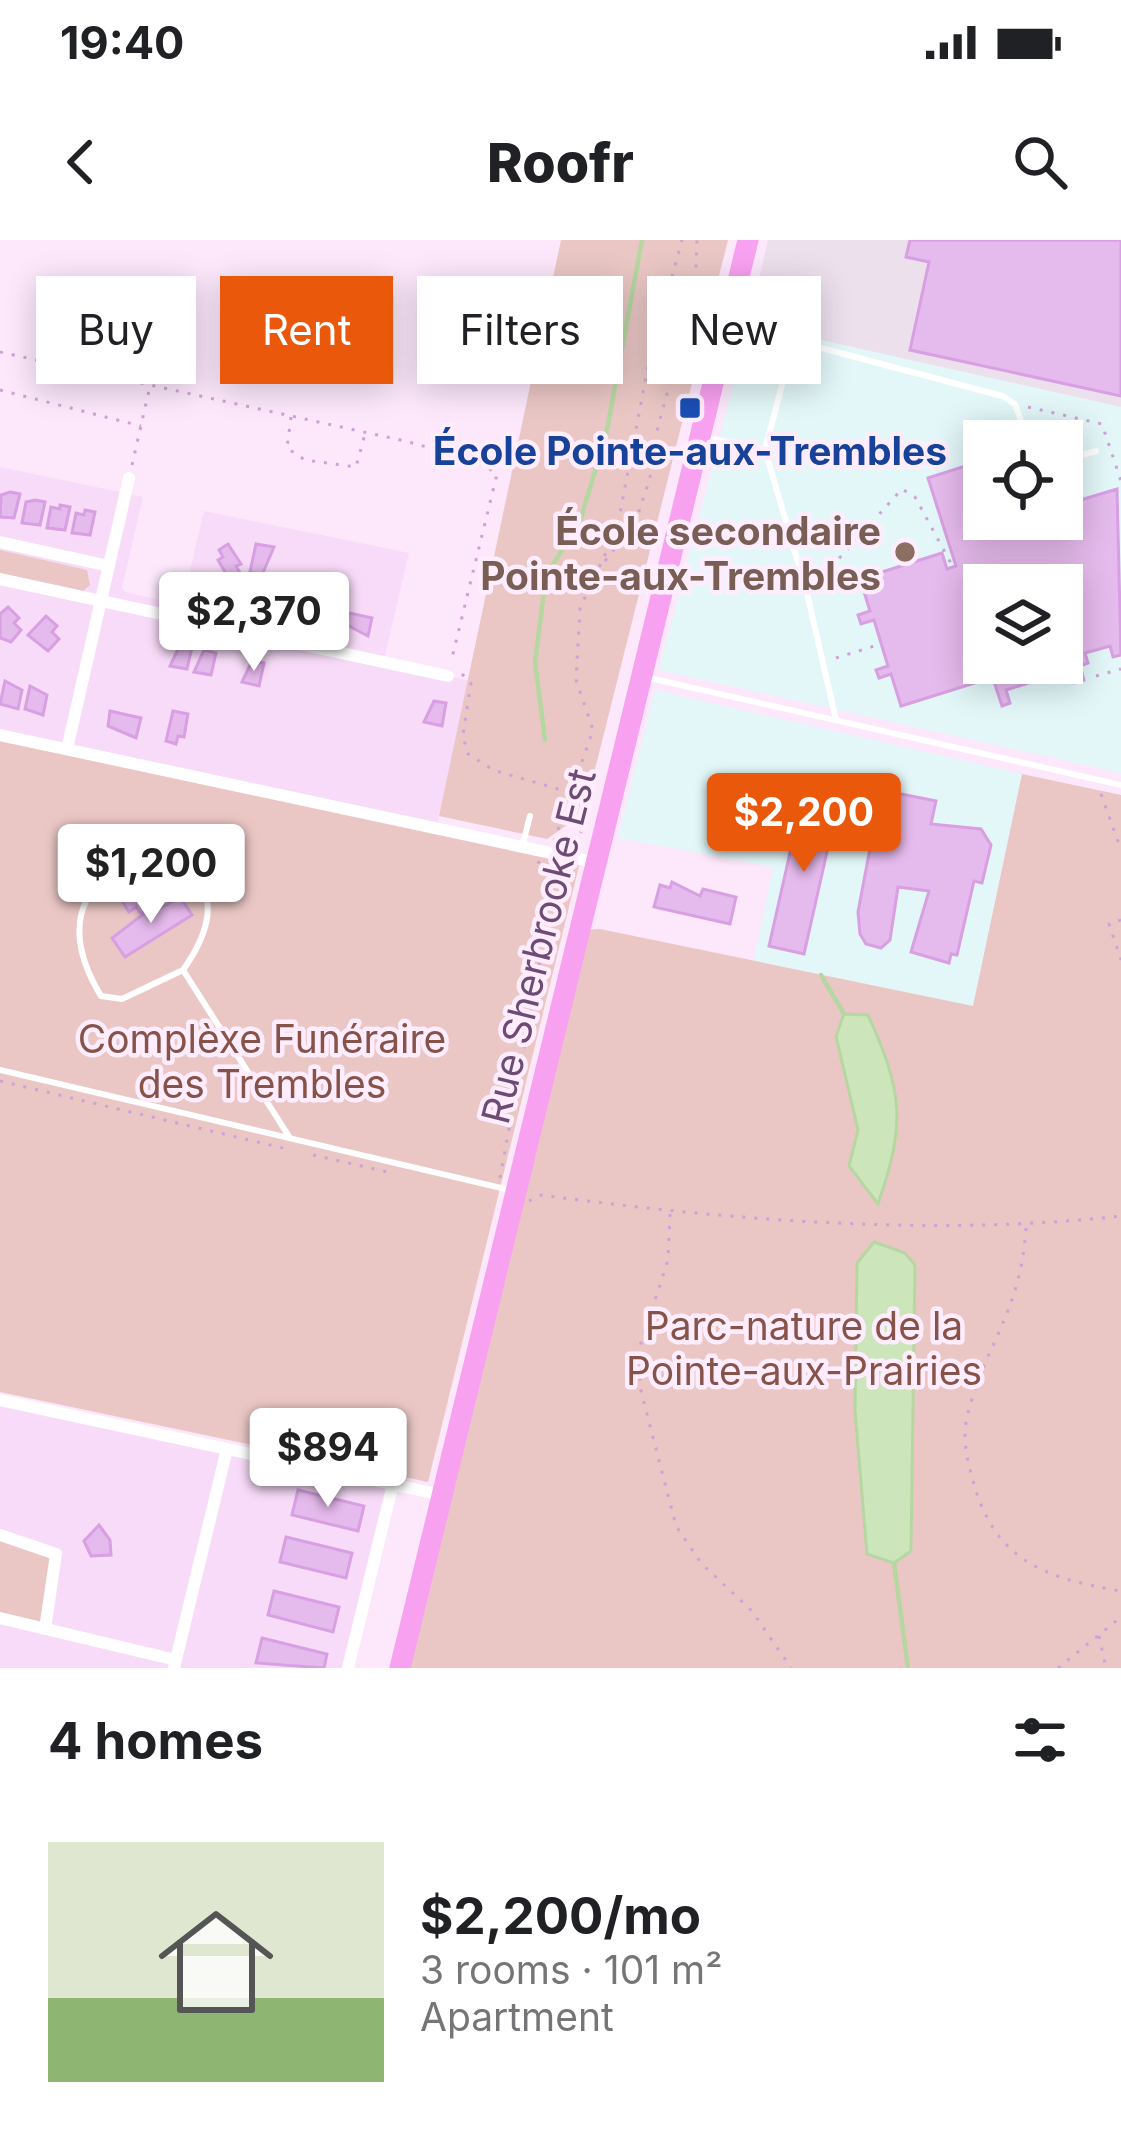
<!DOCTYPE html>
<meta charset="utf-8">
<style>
body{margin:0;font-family:Inter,sans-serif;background:#f2f2f2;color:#202124;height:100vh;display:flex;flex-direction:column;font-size:45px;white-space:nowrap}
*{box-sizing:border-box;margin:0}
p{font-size:39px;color:#757577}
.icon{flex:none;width:66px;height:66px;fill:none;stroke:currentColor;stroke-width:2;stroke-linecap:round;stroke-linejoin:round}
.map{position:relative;height:1428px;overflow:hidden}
.details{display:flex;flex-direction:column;background:#fff;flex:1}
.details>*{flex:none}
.guide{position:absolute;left:36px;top:36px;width:1050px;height:108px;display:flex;gap:24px}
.tools{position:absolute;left:963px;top:180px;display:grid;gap:24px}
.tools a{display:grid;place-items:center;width:120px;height:120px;border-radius:0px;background:#fff;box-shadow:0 6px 30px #0003;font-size:60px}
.price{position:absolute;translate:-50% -102px;padding:0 27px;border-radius:12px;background:#fff;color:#222;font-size:39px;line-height:78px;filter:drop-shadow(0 3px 6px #0008)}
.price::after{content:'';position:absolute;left:50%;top:72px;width:36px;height:27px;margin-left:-18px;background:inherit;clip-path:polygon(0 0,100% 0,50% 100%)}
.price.selected{background:#ea580c;color:#fff}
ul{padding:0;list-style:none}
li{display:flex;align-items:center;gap:36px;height:300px;padding:0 48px}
li span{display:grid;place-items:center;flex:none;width:336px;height:240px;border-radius:0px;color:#555}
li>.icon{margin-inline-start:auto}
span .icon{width:144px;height:144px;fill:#fffc;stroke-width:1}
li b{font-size:51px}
h2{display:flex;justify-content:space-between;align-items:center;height:144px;padding:0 48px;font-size:51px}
.tag{padding:0 42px;border-radius:0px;background:#fff;box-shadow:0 6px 30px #0003;font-size:42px;line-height:108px}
.tag.selected{background:#ea580c;color:#fff}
.status{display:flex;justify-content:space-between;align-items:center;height:84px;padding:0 60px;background:#fff;direction:ltr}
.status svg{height:33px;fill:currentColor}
header{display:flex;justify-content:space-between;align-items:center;height:156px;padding:0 48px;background:#fff;font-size:54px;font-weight:800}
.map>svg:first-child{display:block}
</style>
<div class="status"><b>19:40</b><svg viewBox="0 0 49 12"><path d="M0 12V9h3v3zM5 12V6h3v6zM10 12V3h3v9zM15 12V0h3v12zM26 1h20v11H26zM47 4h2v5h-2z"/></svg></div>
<header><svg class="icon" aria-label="back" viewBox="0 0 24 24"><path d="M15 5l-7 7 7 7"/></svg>Roofr<svg class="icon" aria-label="search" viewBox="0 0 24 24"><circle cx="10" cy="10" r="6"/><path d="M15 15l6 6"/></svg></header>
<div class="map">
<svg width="1121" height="1428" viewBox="0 0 1121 1428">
<rect width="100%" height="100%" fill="#fce7fb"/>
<!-- residential -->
<g fill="#f8dbf8">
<polygon points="0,227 143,257 122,347 125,352 182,365 204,271 409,313 384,419 469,441 436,589 0,495"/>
<polygon points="0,1160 393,1244 342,1428 0,1428"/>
</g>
<!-- industrial -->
<polygon fill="#ece0ec" points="768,0 1121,0 1121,167 749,84"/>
<!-- education -->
<g fill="#e3f7f8" fill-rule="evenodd">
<path d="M749,84l372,83v366l-462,-103zM984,201h78v78h-78zM984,345h78v78h-78z"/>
<polygon points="655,450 1022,534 973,766 753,723 773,627 618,598"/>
</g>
<!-- green -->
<g fill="#eac7c5">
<polygon points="561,0 728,0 584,573 547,599 439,576"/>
<polygon points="0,310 87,330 90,345 83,351 0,333"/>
<polygon points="0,495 580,622 428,1242 0,1152"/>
<polygon points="1022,534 1121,555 1121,1428 400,1428 580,690 600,689 973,766"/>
<polygon points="0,1295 56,1314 45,1389 0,1378"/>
</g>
<!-- water -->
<g fill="#cce5bb" stroke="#b6d7a2" stroke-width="3">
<path d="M844,774l24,1c35,77 38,108 10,189l-29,-38 9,-36 -22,-94z"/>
<polygon points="874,1002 905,1013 915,1025 911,1311 894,1323 867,1314 855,1171 857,1023"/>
</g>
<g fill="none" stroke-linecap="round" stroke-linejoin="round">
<!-- stream -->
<g stroke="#b6d7a2" stroke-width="4.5">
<polyline points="545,500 535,422 546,336 580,281 606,195 642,0"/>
<polyline points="821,735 844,774"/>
<polyline points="894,1323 908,1428"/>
</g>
</g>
<!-- building -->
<g fill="#e5baec" stroke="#d89fe3" stroke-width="3">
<polygon points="910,0 1121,0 1121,156 910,110 929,22 906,17"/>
<polygon points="984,220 984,279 1062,279 1062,272 1079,267 1077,261 1117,249 1121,415 1113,417 1110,406 1085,413 1088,423 1080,426 1084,440 1074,443 1070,430 1006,450 1010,463 1002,466 988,423 1062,423 1062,345 984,345 984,423 976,425 981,441 901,466 891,434 879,438 876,430 888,426 874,380 861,384 858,375 870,371 860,339 942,313 947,329 956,326 928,238"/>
<polygon points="10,252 20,254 14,278 0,277 1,255"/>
<polygon points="35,260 45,262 40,285 22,283 26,262"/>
<polygon points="60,265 70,267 65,290 47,288 51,267 60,269"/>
<polygon points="85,270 95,272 90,295 72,293 76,273 84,275"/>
<polygon points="228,304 241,324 236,326 240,333 229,339 218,320 223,317 219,310"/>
<polygon points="256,304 274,307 262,335 250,332"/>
<polygon points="8,367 19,378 14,383 21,390 11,402 0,398 0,374"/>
<polygon points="349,373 372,378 368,396 347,385"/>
<polygon points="46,376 57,386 52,392 59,399 48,411 28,395"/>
<polygon points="180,405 192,407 187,429 170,426"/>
<polygon points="204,410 216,413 211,435 194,432"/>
<polygon points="252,421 264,423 259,446 242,442"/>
<polygon points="5,441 22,450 18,469 0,464"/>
<polygon points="30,446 47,455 43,475 25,469"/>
<polygon points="434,461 446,463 442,486 424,482"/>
<polygon points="110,471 141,478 136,498 108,486"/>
<polygon points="173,471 188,474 184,497 178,496 176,504 166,501"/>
<polygon points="881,550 936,561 931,584 981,589 991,605 982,643 974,641 957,715 951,714 949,723 911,712 929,651 898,647 890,700 881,708 866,704 860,694 858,672"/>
<polygon points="803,555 838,563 804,714 769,706"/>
<polygon points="136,640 149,659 140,664 145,671 141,674 136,667 129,672 117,653"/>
<polygon points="672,642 700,656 703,649 736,657 730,684 654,667 660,645 670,648"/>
<polygon points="180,657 192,675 125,717 112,698 158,663 161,668"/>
<polygon points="298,1250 364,1266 358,1291 292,1275"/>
<polygon points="99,1285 110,1300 111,1315 91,1316 84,1301"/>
<polygon points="286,1297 352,1313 346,1338 280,1322"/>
<polygon points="274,1351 339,1367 333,1392 268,1375"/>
<polygon points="262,1398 327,1414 324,1428 256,1423"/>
</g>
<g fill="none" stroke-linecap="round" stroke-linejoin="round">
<!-- path -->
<g stroke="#cea2d6" stroke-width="3" stroke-dasharray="3 9" stroke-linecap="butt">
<polyline points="0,112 405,201 478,221 497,234 451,422"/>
<polyline points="0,150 141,186"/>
<polyline points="1028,167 1102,184 1121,241"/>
<polyline points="291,177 287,208 305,220 356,227 365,194"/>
<polyline points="132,225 150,146"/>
<polyline points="605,321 635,283 650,238 658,186 695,53 697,0"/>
<polyline points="815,345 902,249 915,257 953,327"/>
<polyline points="836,418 881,404"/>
<polyline points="462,434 471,443 463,494 467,513 493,530 568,552"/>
<polyline points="1096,436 1121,429"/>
<polyline points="1101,554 1121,610"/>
<polyline points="554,601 593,490 576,440 580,368 617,289 649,121 682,0"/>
<polyline points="574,603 581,592"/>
<polyline points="538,621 549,645"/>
<polyline points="1121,680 1109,684 1121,720"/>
<polyline points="0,841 287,909"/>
<polyline points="313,915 392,933"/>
<polyline points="500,938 549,671 549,623"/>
<path d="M529,961l12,-6c187,25 392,42 580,21"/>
<polyline points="670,974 668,1020 640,1106 640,1147 676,1286 701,1323 752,1371 791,1428"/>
<path d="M1026,988c-5,83 -40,115 -58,185 -6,21 -2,44 4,64 21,83 71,101 149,114"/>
<polyline points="1099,1396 1106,1428"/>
<polyline points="1058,1428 1121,1377"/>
</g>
<!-- lane -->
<g stroke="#fff" stroke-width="6">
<polyline points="704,197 765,210"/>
<polyline points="1062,221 1096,211"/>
<polyline points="645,437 1121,545"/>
<polyline points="836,480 807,353 765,210 789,118 796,108 814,106 1002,156 1015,164 1028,201"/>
<polyline points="522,607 530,576"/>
<path d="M183,730c109,-153 -183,-140 -82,26l21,3 61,-29 107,168"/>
<polyline points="0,830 510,950"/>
</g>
<!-- street -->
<g stroke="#fff" stroke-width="12">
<polyline points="0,302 109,326"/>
<polyline points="0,339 448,436"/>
<polyline points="248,393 255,359 322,375 316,407"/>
<polyline points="0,495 593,622"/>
<polyline points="67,509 129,238"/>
<polyline points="0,1160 442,1255"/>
<polyline points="0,1295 56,1314 45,1389"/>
<polyline points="0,1378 176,1420"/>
<polyline points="174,1428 227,1209"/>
<polyline points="348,1428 393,1244"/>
</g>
<!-- primary -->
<polyline stroke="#f9a1f1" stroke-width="21" points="400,1428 748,0"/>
</g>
<!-- markers -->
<rect fill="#1a4fb4" stroke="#ffedfe" stroke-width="4.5" x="678" y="156" width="24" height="24" rx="6"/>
<circle fill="#8d6e63" stroke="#ffedfe" stroke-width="4.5" cx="905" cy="312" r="12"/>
<g text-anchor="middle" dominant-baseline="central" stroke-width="9" stroke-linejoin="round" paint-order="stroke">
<!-- transit labels -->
<g font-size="39" font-weight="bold" fill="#164399" stroke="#ffedfe">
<text x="690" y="210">École Pointe-aux-Trembles</text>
</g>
<!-- education labels -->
<g font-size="39" font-weight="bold" fill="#785e54" stroke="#ffedfe" text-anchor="end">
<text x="881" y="290">École secondaire<tspan x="881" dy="45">Pointe-aux-Trembles</tspan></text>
</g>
<!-- street labels -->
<g font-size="39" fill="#6d4b75" stroke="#ffedfe">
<text transform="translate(538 706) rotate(-76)">Rue Sherbrooke Est</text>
</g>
<!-- park labels -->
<g font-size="39" fill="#875349" stroke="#ffedfe">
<text x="262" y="798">Complèxe Funéraire<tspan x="262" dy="45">des Trembles</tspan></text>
<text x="804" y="1085">Parc-nature de la<tspan x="804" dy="45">Pointe-aux-Prairies</tspan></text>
</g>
</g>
</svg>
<div class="tools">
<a><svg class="icon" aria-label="locate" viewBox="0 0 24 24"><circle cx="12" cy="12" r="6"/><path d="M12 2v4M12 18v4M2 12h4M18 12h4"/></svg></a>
<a><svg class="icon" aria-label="layers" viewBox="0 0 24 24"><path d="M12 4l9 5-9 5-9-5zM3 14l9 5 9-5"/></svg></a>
</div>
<b class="price" style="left:254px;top:434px">$2,370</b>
<b class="price selected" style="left:804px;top:635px">$2,200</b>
<b class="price" style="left:151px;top:686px">$1,200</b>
<b class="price" style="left:328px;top:1270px">$894</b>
<div class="guide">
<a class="tag">Buy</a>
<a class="tag selected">Rent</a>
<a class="tag">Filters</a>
<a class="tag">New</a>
</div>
</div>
<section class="details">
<h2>4 homes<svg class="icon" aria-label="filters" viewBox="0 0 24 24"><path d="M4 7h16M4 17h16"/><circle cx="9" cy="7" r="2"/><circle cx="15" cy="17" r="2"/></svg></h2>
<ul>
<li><span style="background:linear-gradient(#dfe7d0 65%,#8fb573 0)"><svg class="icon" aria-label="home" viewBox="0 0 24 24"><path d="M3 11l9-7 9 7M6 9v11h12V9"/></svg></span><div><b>$2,200/mo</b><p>3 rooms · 101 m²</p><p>Apartment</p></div></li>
</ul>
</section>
